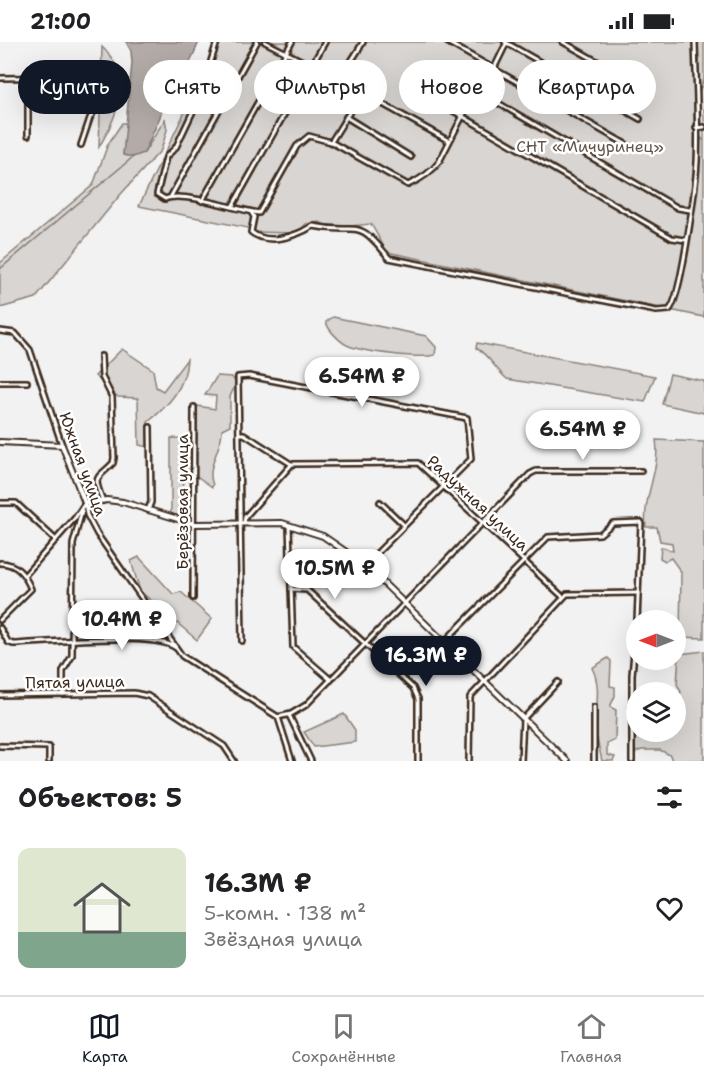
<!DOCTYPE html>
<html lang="ru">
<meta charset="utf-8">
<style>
body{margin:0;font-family:"Shantell Sans",sans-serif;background:#f6f6f6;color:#202124;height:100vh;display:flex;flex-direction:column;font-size:22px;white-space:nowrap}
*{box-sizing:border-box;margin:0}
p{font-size:20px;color:#757577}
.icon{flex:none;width:33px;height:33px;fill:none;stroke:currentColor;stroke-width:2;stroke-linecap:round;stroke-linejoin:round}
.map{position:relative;height:719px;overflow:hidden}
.sheet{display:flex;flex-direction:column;background:#fff;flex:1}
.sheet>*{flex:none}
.banner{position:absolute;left:18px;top:18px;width:669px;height:54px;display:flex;gap:12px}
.needle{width:39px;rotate:270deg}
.buttons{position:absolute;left:626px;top:568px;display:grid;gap:12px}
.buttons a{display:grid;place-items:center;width:60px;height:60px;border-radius:50%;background:#fff;box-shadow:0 6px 24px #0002;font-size:30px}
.price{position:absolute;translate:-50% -51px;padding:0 14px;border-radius:21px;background:#fff;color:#222;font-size:20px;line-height:39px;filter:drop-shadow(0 2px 3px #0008)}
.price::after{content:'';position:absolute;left:50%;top:36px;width:18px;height:14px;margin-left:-9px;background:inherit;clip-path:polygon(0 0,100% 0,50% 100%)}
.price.active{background:#111827;color:#fff}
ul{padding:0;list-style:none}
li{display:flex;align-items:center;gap:18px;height:150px;padding:0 18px}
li+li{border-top:2px solid #e0e0e0}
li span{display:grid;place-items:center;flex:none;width:168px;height:120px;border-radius:12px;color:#555}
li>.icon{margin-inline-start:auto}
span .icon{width:72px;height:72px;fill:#fffc;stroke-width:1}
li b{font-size:26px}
h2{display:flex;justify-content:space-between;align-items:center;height:72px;padding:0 18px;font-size:26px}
.chip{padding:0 21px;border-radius:27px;background:#fff;box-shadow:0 6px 24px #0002;font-size:21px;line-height:54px}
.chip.active{background:#111827;color:#fff}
.status{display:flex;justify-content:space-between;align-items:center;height:42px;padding:0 30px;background:#fff;direction:ltr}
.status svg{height:16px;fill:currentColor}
.menu{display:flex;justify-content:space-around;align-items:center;height:84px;border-top:2px solid #e0e0e0;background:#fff;font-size:16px;color:#757577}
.menu a{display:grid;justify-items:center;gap:3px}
.menu .active{color:#111827}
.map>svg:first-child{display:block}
</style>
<div class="status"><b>21:00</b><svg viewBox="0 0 49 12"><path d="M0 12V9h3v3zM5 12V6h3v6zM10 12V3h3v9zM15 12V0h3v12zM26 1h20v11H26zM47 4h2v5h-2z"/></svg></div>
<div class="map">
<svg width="704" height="719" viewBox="0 0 704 719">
<rect width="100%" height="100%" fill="#f3f2f2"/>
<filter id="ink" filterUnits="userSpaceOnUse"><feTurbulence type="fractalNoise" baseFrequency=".0167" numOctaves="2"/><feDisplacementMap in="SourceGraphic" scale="12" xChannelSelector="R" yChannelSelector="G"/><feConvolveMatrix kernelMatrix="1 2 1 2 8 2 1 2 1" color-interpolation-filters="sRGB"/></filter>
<g filter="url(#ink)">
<!-- green -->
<g fill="#d8d5d2" stroke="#8a8078" stroke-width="1.5" fill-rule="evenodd">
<path d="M219,0h485v275l-317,-65 -16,-28 -42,4 -9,-6 -14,2 -9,9 -45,-1 1,-3 -114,-23zM703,39l1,1v59c-17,-16 -8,-40 -1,-60z"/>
<path d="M102,5c32,29 16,68 -3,100z"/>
<polygon points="165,77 167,88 161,108 121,152 36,256 0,266 0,221 93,143 108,102 122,81 128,81 123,112 144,111"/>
<path d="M333,275l93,19 10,11 -1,8c-16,4 -70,-3 -86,-9 -8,-3 -21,-16 -23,-24z"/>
<path d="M477,301l178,33 -10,26 -138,-23c-12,-10 -18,-24 -31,-31z"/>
<path d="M122,307l31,21 3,17 7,4 24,-32c-1,28 -19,47 -39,63v25l-9,-2 -1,-47 -20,-1 -23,-21z"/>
<polygon points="670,332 704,339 704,371 662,362"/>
<path d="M217,334l15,1 4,6 -6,14v28l-8,4c1,18 -17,38 -9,56l-1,2 -17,-12 -13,9 9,8 -1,23h-19v-77l26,1v-33l18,3 1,-13 -11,-1z"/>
<path d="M656,398l48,2v196l-24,-1 1,-65 -10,-14 -6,3 -5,-3 1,-11 12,4 -1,-8 -12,-2 -3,-14h-11c-4,-30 15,-57 10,-87z"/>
<polygon points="139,515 173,552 181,550 212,577 197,598 140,549 131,519"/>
<polygon points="704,609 704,718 672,719 670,713 660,708 642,708 633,711 634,658 636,690 675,690 675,656 681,650 677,642 679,612"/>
<path d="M608,616l3,3 -1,25 5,1v9l-5,11 6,3 -1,30 -8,4v11l8,2 -2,4h-11c-3,-11 -5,-22 -6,-34 -1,-19 6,-40 -4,-59z"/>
<polygon points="344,672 355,688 355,700 314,705 304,690"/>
</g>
<!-- water -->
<polygon fill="#b2aba7" stroke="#827770" stroke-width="1.5" points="126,0 199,0 186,29 177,30 168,41 160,75 144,111 133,115 123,113 132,21 131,9"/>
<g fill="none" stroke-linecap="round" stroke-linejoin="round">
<!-- stream -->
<polyline stroke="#827770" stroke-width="1.5" points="0,227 133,115"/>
<!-- minor casing -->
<g stroke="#3b2a1e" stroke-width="8">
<g id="minor">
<polyline points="265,0 336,36 449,99"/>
<polyline points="447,0 629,104"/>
<polyline points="505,0 640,77"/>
<polyline points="563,0 623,34"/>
<polyline points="438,26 678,166 690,168"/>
<polyline points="212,29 211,19 217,0"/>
<path d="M337,35h4c7,-12 15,-22 22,-35"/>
<polyline points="0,36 89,35 95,39 101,58 90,76 81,103"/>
<polyline points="407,42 672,196 686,198"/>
<polyline points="481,53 506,2"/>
<path d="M194,67l-18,38 -10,10 -9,37 8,5c19,-8 72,11 94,14l38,-67 12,-10 22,6 77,43c13,-6 23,-12 31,-23l36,-70"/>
<polyline points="346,75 411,115"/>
<polyline points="696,86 704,85"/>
<polyline points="28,93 28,36"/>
<polyline points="331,100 362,50"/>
<polyline points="171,154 257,0"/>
<polyline points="202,159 292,0"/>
<polyline points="232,165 325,0"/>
<path d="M251,170l3,5 -3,15c17,14 45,4 62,-6 47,10 41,-12 76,32l267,53 13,-1c12,-9 27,-127 28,-148 2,-40 -1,-80 -2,-120"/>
<polyline points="0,289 15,291 30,308 62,403"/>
<path d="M101,314l1,21 10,20 2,61 -1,5c-16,17 -21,11 -10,38"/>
<polyline points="0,340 27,340"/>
<polyline points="239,392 244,392 291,422"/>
<polyline points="380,460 403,482"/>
<polyline points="0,461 16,461 56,498"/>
<polyline points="85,461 87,473 97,492 182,614 278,675 292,719"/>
<polyline points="148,468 151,460 150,385"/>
<polyline points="244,481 245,475 292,422 418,421 563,555"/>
<polyline points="289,484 293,605 331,638"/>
<path d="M0,521c17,0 25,12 31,26l-31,31"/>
<polyline points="25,533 75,476 85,461"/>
<polyline points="291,547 307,548 413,646 418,657 418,719"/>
<polyline points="193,556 194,365"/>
<path d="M0,586l8,14 5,2c31,-1 142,-13 163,4"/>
<polyline points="242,599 238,335 249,334 467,376 471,417 365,523"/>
<polyline points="444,600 548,495 600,492 613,481 641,480 637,579"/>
<polyline points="63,652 63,629 72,614 73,502 82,469"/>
<polyline points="0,653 134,651 148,654 224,704 234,719"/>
<polyline points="594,665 594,719"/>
<polyline points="289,673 311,719"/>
<polyline points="278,675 291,672 306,663 530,432 536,429 641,429"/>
<polyline points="0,704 49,705 49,719"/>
<polyline points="469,719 470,655 567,552 638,551"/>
<polyline points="521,719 523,677 558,640"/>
<polyline points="632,719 632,633 636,587"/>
</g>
</g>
<!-- tertiary casing -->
<g stroke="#3b2a1e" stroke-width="8">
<polyline id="tertiary" points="0,400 62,403 85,461 107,458 123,460 194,482 282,481 323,494 365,523 567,719"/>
</g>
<!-- minor -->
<use href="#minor" stroke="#fff" stroke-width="3"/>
<!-- tertiary -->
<use href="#tertiary" stroke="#fff" stroke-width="4"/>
</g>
</g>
<g text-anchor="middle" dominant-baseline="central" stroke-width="5" stroke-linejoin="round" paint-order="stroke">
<!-- park labels -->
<g font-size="16" fill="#62554b" stroke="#fff">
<text x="590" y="104">СНТ «Мичуринец»</text>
</g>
<!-- street labels -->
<g font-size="16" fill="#3b2a1e" stroke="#fff">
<text transform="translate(83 422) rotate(70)">Южная улица</text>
<text transform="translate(182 460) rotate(-90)">Берёзовая улица</text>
<text transform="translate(478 461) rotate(43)">Радужная улица</text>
<text transform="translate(75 640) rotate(-1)">Пятая улица</text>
</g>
</g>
</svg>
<div class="buttons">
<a><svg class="needle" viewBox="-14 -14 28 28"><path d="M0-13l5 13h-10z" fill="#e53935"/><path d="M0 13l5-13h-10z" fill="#757577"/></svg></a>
<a><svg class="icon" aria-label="layers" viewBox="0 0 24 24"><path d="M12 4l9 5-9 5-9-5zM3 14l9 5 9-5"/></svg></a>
</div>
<b class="price" style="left:362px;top:366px">6.54M ₽</b>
<b class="price" style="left:583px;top:419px">6.54M ₽</b>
<b class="price" style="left:335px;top:558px">10.5M ₽</b>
<b class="price" style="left:122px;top:609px">10.4M ₽</b>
<b class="price active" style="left:426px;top:645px">16.3M ₽</b>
<div class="banner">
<a class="chip active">Купить</a>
<a class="chip">Снять</a>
<a class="chip">Фильтры</a>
<a class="chip">Новое</a>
<a class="chip">Квартира</a>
</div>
</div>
<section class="sheet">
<h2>Объектов: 5<svg class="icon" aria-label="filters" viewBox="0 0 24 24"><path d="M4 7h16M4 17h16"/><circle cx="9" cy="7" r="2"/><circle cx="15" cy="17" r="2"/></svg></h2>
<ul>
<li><span style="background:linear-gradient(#dfe7d0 70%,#7fa58c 0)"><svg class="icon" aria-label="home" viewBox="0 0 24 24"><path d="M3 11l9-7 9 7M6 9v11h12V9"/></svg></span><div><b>16.3M ₽</b><p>5-комн. · 138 m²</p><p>Звёздная улица</p></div><svg class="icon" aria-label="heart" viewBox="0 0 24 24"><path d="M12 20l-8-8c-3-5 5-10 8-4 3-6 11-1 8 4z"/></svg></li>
</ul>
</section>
<nav class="menu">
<a class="active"><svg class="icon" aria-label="map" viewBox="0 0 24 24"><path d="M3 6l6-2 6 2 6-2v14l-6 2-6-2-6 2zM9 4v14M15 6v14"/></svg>Карта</a>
<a><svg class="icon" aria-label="saved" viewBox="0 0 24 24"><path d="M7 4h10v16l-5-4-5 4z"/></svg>Сохранённые</a>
<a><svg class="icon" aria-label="home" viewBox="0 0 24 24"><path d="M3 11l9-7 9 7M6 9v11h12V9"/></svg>Главная</a>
</nav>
